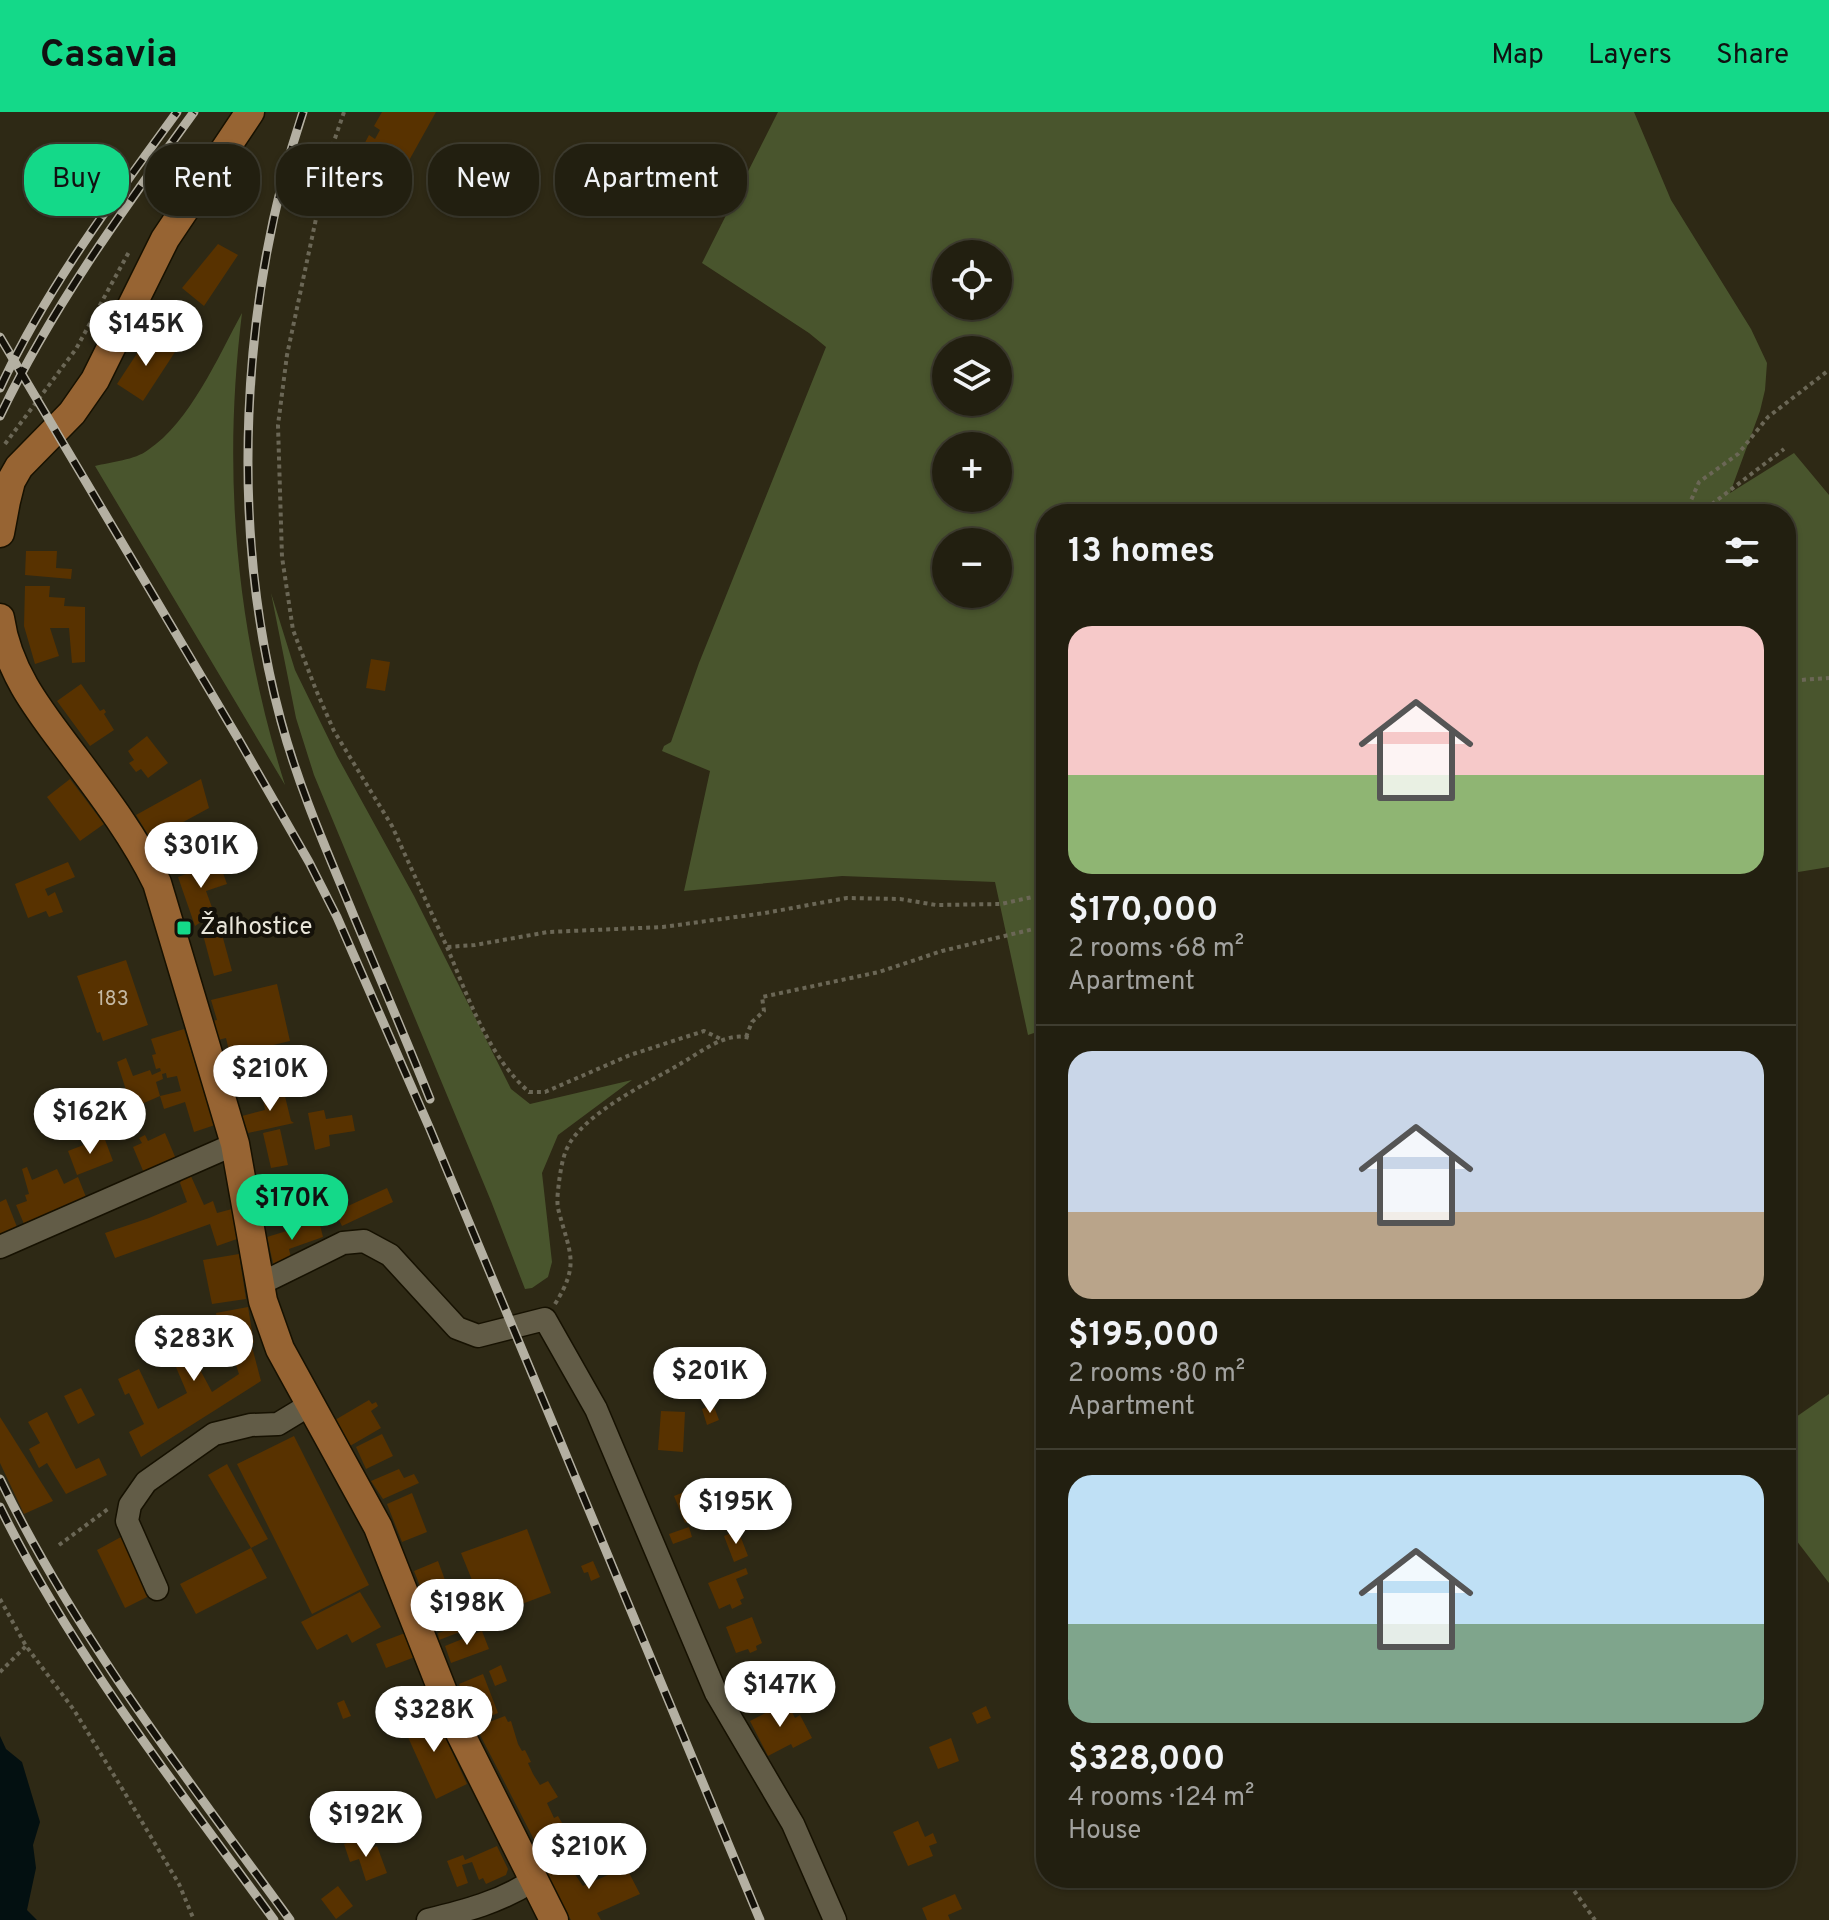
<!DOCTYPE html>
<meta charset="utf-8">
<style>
body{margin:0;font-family:Overpass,sans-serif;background:#2e2c1e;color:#f1f3f6;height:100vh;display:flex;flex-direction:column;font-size:30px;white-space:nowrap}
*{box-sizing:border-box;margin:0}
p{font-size:26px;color:#a2a29f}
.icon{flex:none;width:44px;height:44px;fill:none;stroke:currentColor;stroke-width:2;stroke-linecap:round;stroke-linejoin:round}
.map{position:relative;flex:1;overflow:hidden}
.details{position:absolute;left:1036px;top:392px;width:760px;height:1384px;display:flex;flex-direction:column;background:#221f10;border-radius:32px;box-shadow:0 2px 6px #0004,0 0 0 2px #3f3d30}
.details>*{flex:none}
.banner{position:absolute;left:24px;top:32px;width:760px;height:72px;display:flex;gap:16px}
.fabs{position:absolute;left:932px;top:128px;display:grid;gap:16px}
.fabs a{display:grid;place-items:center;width:80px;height:80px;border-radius:50%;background:#221f10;box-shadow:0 2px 6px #0004,0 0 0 2px #3f3d30;font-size:40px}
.price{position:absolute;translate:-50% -68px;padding:0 18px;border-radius:28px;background:#fff;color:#222;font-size:26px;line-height:52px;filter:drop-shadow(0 2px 4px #0008)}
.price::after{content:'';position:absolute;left:50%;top:48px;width:24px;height:18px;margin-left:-12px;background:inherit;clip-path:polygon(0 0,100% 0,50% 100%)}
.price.selected{background:#14d989;color:#111}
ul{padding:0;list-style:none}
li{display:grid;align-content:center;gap:16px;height:424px;padding:0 32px}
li+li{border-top:2px solid #3f3d30}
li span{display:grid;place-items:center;height:248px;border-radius:24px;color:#555}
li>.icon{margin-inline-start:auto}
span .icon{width:144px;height:144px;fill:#fffc;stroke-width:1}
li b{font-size:34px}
h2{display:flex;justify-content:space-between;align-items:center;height:96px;padding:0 32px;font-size:34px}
.tag{padding:0 28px;border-radius:32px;background:#221f10;box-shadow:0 2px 6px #0004,0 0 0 2px #3f3d30;font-size:28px;line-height:72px}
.tag.selected{background:#14d989;color:#111}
header{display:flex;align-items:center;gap:48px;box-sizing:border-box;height:112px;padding:0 40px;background:#14d989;color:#111}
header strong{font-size:38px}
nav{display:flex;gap:44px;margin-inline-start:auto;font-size:28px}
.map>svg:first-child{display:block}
</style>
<header>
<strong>Casavia</strong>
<nav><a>Map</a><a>Layers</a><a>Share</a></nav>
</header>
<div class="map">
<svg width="1829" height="1808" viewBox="0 0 1829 1808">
<rect width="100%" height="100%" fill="#2e2915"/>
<!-- green -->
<g fill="#49552d" fill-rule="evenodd">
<path d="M778,0h856l37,88 80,129 16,34 -2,27 -5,21 -30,82 64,-40 35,42v372l-43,7v-360h-740v515l-18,6 -33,-153 -153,-6 -158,15 26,-120 -48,-20 2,-5 7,-4 28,-79 127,-316 -17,-14 -107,-70zM998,142v52h-52v-52zM998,238v52h-52v-52zM946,334h52v52h-52zM998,430v52h-52v-52z"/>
<path d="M242,201c-20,162 -6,317 43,472l-190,-319c16,-4 40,-6 53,-16 42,-28 70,-93 94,-137z"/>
<polygon points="271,481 295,558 337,644 414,784 511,977 530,992 632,968 558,1023 542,1061 552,1150 548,1165 532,1176 525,1177 491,1089 314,663 296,606"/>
<polygon points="1829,1282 1829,1471 1786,1415 1786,1312"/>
</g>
<!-- water -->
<polygon fill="#031011" points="0,1624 6,1637 22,1650 40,1710 33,1733 36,1756 27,1798 37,1808 0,1808"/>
<!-- building -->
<g fill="#583200">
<polygon points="382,0 436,0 392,79 357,60 365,46 359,42 369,23 375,27 380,18 374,14"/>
<polygon points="218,132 238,143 204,194 182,176"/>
<polygon points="170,190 201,215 184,236 153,212"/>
<polygon points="149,223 175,240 143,289 117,272"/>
<polygon points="26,439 57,439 56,456 72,457 71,467 25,463"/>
<polygon points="25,474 50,474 49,485 65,486 64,494 85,495 85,550 72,551 69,516 50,516 59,544 35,552 24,514"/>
<polygon points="371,547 390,550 385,579 366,576"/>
<polygon points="81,572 100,599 104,597 106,600 104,602 114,618 90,634 57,589"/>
<polygon points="147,624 168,651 148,666 141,657 136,660 129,651 134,648 128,639"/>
<polygon points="70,667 104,712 80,729 47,685"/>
<polygon points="201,667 209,696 176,714 193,745 169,757 136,703"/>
<polygon points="68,750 75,765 45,777 48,784 55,780 63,800 49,805 46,799 28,806 15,772"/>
<polygon points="219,750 227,772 206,779 214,801 195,814 178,765"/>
<polygon points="217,804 232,859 214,864 201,815"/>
<polygon points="126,848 148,913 103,929 100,920 97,921 77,864"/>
<polygon points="277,872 290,929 230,943 226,926 218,928 212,909 217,908 211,888"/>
<polygon points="184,917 215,1013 194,1020 185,990 164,997 160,984 181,979 177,964 167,966 166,961 162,962 163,967 156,970 160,984 128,998 121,984 127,981 117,950 126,946 133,964 150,958 152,963 161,959 160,956 156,957 152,943 156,942 151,927"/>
<polygon points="257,962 259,975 249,977 248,973 240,974 238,966"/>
<polygon points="283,976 291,1009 294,1011 248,1021 242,1004 265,998 263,987 270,985 268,979"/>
<polygon points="324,998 326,1007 352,1003 355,1019 329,1023 330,1034 315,1038 308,1001"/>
<polygon points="280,1017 288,1053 271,1056 263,1021"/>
<polygon points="165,1021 176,1047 144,1061 133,1035 142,1031 139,1026 145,1023 148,1029"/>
<polygon points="104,1025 113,1049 77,1063 68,1039"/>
<polygon points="27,1055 32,1068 57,1057 64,1072 78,1065 86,1085 24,1112 16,1093 27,1089 25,1083 29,1082 22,1057"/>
<polygon points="190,1062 204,1093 213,1089 217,1101 232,1097 237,1127 217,1134 210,1112 115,1146 105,1121 149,1106 187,1090 180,1071 183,1064"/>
<polygon points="299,1063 304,1092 262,1101 256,1070"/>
<polygon points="387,1076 393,1090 342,1114 335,1100"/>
<polygon points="6,1087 17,1115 0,1122 0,1090"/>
<polygon points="319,1109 323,1125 289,1137 292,1150 274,1155 267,1125"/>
<polygon points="239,1142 246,1187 212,1192 203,1148"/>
<polygon points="248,1195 254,1231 251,1231 261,1269 141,1345 129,1320 144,1312 129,1281 125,1283 118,1267 139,1257 158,1297 187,1281 167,1234 185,1226 186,1228 214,1223 221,1248 197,1252 212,1280 239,1262 233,1244 228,1245 227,1240 232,1239 229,1220 220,1221 216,1201"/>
<polygon points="81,1276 95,1303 78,1312 64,1284"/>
<polygon points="369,1288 372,1292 376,1290 378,1294 371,1299 381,1316 350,1334 335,1308"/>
<polygon points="713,1292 719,1308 707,1313 702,1297"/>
<polygon points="661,1299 685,1300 683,1340 658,1338"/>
<polygon points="47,1300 76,1357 99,1346 107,1363 66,1382 47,1351 39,1356 29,1337 40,1331 28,1310"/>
<polygon points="0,1305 53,1389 24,1402 0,1351"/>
<polygon points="382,1322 393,1344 366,1357 356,1335"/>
<polygon points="294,1324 369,1473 312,1502 237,1352"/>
<polygon points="227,1352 268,1427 251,1436 208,1363"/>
<polygon points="399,1357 404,1366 414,1362 419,1371 383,1387 371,1369"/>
<polygon points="699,1374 709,1401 685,1411 674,1384"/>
<polygon points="412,1381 427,1420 402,1430 387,1392"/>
<polygon points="689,1415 692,1425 673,1432 669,1422"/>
<polygon points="527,1417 551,1481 487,1505 461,1441"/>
<polygon points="738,1418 748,1444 734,1450 724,1424"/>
<polygon points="121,1425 151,1483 125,1496 97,1438"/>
<polygon points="251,1436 267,1466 196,1502 180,1472"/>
<polygon points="438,1449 452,1487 445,1489 451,1506 435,1512 414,1459"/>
<polygon points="593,1449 600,1465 591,1469 588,1460 584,1461 581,1454"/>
<polygon points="746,1456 748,1462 736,1467 744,1486 740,1488 742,1492 732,1497 730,1492 719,1497 708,1471"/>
<polygon points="360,1480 381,1515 352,1531 347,1522 317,1538 301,1510"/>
<polygon points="470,1484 481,1512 439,1528 438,1521 466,1512 464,1486"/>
<polygon points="752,1505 762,1531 756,1534 757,1538 750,1541 748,1537 736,1541 726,1515"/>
<polygon points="482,1519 489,1537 451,1551 445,1534"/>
<polygon points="405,1521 415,1545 386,1556 376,1532"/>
<polygon points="501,1553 507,1569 495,1574 489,1559"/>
<polygon points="483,1562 498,1601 474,1611 459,1572"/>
<polygon points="344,1588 351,1604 343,1607 337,1591"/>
<polygon points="787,1590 795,1606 800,1603 812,1626 793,1636 791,1632 768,1644 750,1609"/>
<polygon points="986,1594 991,1606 977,1612 972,1601"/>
<polygon points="432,1597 467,1672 436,1687 402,1612"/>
<polygon points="505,1604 508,1610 511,1609 518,1632 522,1639 525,1638 531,1650 528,1651 533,1662 540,1673 548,1669 558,1685 547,1691 554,1706 558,1704 569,1723 565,1725 570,1735 545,1749 476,1615"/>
<polygon points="951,1626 959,1649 938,1657 929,1635"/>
<polygon points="918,1709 925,1725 933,1721 937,1731 929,1734 933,1744 908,1754 893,1720"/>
<polygon points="362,1726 366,1738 377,1734 387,1761 366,1769 359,1747 350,1750 344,1732"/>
<polygon points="497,1734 508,1757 506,1763 486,1772 483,1766 479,1768 472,1750 462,1753 468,1771 457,1775 447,1749 463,1743 465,1748"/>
<polygon points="563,1745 583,1774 626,1755 640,1782 597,1801 601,1808 571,1808 542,1756"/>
<polygon points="338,1774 353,1794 336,1807 321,1787"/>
<polygon points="955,1782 962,1797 948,1803 950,1808 927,1808 922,1796"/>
</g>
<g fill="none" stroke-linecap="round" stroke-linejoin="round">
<!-- minor casing -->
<g stroke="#161101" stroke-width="25">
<g id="minor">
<polyline points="0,1135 235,1032"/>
<polyline points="260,1172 343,1131 364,1129 390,1143 457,1216 478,1224 545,1207 596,1297 716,1581 793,1712 835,1808"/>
<polyline points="157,1477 127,1409 130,1393 146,1370 214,1322 251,1313 278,1312 311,1292"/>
<path d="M428,1808c37,-9 72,-18 104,-39"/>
</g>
</g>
<!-- major casing -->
<g stroke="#161101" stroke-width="31">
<g id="major">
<polyline points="0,421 6,389 11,369 19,355 72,301 95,268 165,127 250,0"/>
<path d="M0,506c8,56 42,96 75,140 30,40 60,80 82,125l78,261 28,157 17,48 98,178 78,198 98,195"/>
</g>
</g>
<!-- path -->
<g stroke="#6b6756" stroke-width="4" stroke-dasharray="4 4" stroke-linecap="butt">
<polyline points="344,0 330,41 287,243 278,313 282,445 293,518 316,578 334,619 392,714 447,835 475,833 548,820 663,815 765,801 847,786 900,787 936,793 1001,792 1046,782"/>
<polyline points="5,332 76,237 130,138"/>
<polyline points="1685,402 1699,370 1738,342 1768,305 1829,258"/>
<polyline points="1699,402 1784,337"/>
<polyline points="1786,569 1829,566"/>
<path d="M447,835c21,50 41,109 82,145h16l85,-37 74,-24 19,9"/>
<polyline points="746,925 752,910 764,899 762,885 879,860 942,839 1046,814"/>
<path d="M555,1192c25,-40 15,-50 4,-92 -3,-9 -1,-21 0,-30 2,-14 4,-29 12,-41 22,-32 75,-57 109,-77 20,-11 48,-35 72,-25"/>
<polyline points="59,1433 108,1397"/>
<polyline points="0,1487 26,1534 74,1598 123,1678 179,1772 194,1808"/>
<polyline points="0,1560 26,1534"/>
<polyline points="1565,1766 1595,1808"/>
</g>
<!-- minor -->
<use href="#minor" stroke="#625c47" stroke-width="22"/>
<!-- major -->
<use href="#major" stroke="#976433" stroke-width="28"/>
<!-- rail casing -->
<g stroke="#b4b0a2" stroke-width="9">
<g id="rail">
<path d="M303,0c-63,188 -74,417 -22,609 18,67 46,130 72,193 26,62 52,123 77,185"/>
<polyline points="0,225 239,628 309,750 337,805 430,1017 760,1808"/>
<path d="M0,276c46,-99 113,-188 177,-276"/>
<path d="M0,304c52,-109 123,-206 194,-304"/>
<path d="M0,1367c77,159 187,299 290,441"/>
<path d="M0,1395c72,147 178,281 274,413"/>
</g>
</g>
<!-- rail -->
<use href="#rail" stroke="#141109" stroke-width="6" stroke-dasharray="18" stroke-linecap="butt"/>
</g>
<!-- markers -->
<rect fill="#14d989" stroke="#141109" stroke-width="3" x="176" y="808" width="16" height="16" rx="4"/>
<g text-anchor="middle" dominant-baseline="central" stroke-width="8" stroke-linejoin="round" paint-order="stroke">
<!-- number labels -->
<g font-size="20" fill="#c4b8a3">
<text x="113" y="888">183</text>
</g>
<!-- poi labels -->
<g font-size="24" fill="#e8e5d9" stroke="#141109" text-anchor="start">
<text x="200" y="816">Žalhostice</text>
</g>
</g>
</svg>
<div class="fabs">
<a><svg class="icon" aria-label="locate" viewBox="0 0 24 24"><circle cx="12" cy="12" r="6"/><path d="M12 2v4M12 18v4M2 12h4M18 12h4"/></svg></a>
<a><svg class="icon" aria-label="layers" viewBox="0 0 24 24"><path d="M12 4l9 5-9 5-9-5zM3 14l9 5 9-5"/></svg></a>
<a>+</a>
<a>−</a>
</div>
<b class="price" style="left:146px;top:256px">$145K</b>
<b class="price" style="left:201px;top:778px">$301K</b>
<b class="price" style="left:270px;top:1001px">$210K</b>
<b class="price" style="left:90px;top:1044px">$162K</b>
<b class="price selected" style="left:292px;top:1130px">$170K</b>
<b class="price" style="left:194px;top:1271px">$283K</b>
<b class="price" style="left:710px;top:1303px">$201K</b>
<b class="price" style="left:736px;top:1434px">$195K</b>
<b class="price" style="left:467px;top:1535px">$198K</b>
<b class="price" style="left:780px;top:1617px">$147K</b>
<b class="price" style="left:434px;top:1642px">$328K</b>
<b class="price" style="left:366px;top:1747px">$192K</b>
<b class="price" style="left:589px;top:1779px">$210K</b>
<div class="banner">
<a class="tag selected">Buy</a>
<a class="tag">Rent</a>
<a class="tag">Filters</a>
<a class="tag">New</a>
<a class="tag">Apartment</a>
</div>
<section class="details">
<h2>13 homes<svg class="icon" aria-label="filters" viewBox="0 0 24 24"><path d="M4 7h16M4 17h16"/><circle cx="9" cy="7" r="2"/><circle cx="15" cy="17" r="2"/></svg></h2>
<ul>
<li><span style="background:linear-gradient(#f6c9c9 60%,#8fb573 0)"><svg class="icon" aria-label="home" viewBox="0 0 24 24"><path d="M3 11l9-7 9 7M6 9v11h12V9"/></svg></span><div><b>$170,000</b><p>2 rooms · 68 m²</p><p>Apartment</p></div></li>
<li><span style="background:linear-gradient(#c9d6e8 65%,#b9a48a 0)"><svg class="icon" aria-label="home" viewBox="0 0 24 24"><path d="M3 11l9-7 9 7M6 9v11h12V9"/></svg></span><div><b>$195,000</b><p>2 rooms · 80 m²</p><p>Apartment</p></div></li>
<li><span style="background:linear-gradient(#bfe0f5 60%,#7fa58c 0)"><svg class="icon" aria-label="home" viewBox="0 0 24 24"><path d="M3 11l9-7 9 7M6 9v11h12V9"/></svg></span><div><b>$328,000</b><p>4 rooms · 124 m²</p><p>House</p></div></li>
</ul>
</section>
</div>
